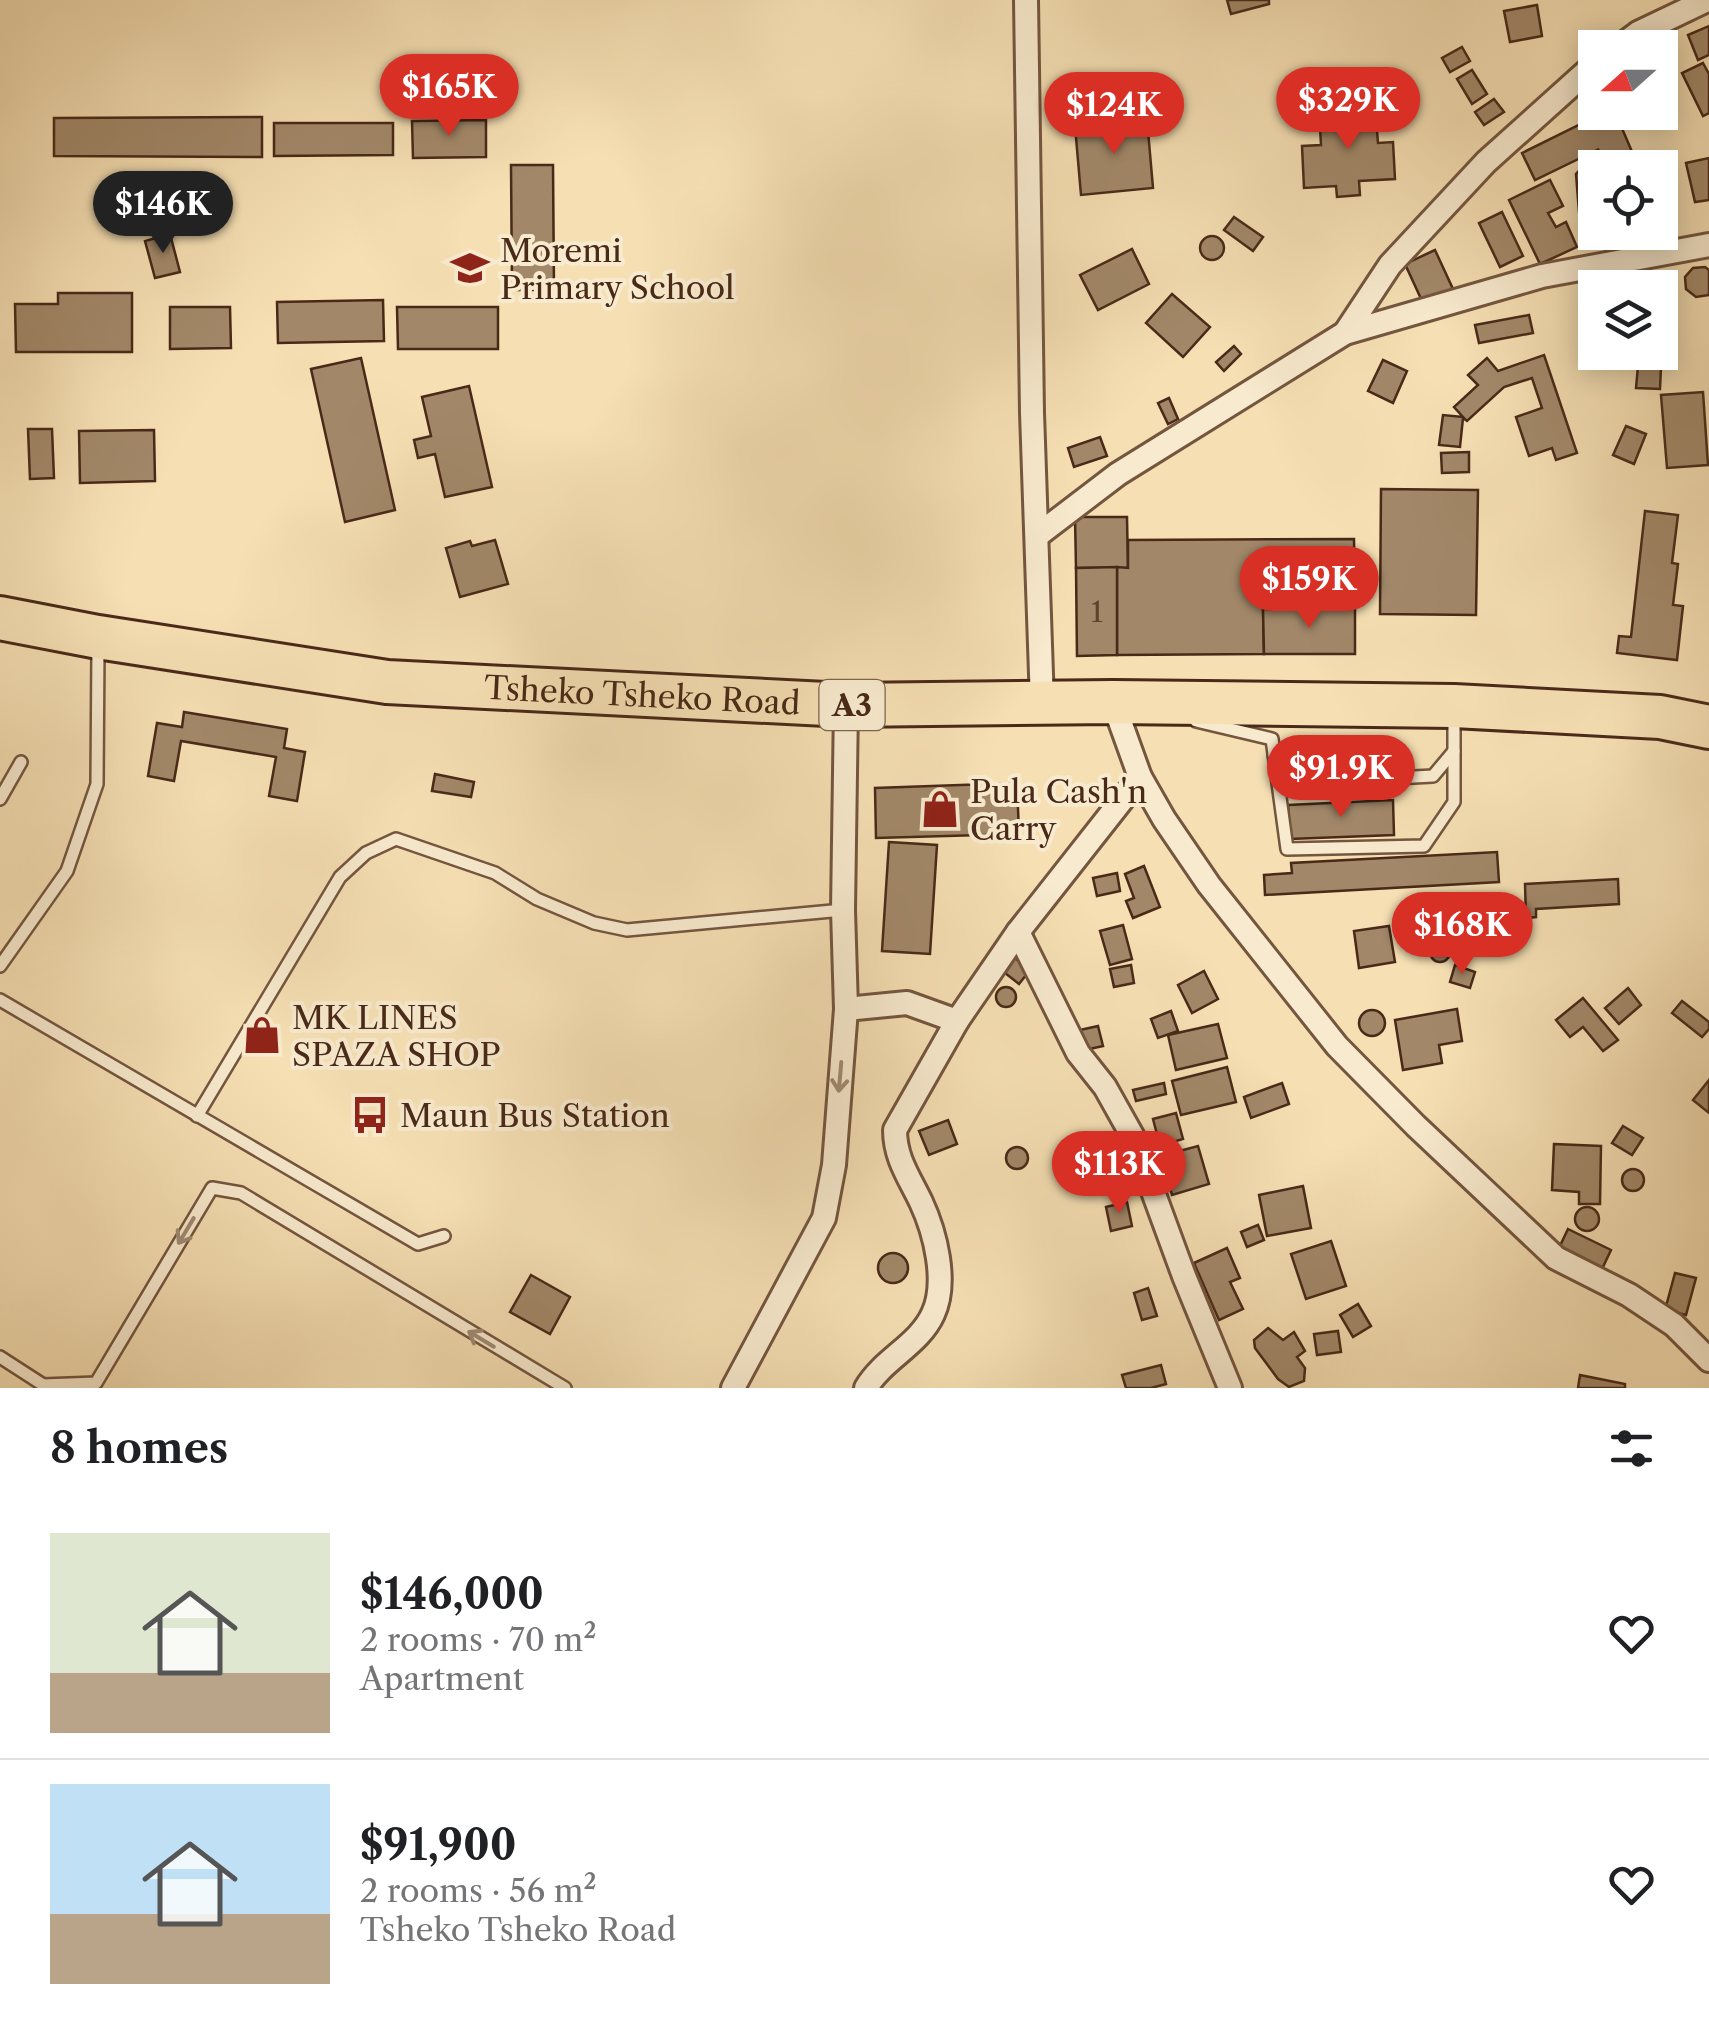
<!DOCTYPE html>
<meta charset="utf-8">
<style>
body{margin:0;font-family:"Libre Caslon Text",serif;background:#f6f6f6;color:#202124;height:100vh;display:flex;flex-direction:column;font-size:38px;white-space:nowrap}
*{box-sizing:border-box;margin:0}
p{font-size:32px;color:#757577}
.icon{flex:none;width:55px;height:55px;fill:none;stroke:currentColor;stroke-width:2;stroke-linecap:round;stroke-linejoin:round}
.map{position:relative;height:1388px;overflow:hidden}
.details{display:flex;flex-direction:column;background:#fff;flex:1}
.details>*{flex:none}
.needle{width:65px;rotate:249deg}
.fabs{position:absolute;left:1578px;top:30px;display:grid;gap:20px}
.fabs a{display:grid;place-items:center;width:100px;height:100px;border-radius:0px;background:#fff;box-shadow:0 5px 25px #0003;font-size:50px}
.price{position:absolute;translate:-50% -85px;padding:0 22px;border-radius:35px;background:#d93025;color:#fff;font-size:32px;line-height:65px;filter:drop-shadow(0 2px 5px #0008)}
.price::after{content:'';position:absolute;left:50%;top:60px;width:30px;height:22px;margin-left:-15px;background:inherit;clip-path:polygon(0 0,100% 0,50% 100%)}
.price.on{background:#222;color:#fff}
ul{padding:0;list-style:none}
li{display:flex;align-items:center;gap:30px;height:250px;padding:0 50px}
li+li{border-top:2px solid #e0e0e0}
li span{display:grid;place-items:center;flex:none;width:280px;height:200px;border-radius:0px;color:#555}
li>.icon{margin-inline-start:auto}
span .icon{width:120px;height:120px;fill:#fffc;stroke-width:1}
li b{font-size:42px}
h2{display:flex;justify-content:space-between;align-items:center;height:120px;padding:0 50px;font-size:42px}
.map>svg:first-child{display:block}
</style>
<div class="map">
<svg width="1709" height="1388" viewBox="0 0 1709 1388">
<rect width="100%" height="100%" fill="#f5dfb3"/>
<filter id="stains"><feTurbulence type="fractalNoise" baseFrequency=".002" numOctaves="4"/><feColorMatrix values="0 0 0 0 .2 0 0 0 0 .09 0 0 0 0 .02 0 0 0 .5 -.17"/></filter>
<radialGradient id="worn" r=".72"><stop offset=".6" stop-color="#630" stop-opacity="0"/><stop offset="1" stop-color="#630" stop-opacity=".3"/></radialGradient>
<!-- building -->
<g fill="#a28869" stroke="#492918" stroke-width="2.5">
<polygon points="1227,0 1269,0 1269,4 1231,14"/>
<polygon points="1537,5 1542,36 1510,42 1504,11"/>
<polygon points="1709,26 1709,55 1698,60 1688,35"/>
<polygon points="1462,47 1470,61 1450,72 1442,58"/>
<polygon points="1703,63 1709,74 1709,113 1703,116 1682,73"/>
<polygon points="1472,70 1487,94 1472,104 1457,79"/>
<polygon points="1494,99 1504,112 1484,125 1475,112"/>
<polygon points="1375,106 1378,143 1393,142 1395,179 1359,181 1360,195 1337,197 1336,186 1304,188 1302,146 1321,145 1319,110"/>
<polygon points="1605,112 1615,112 1639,168 1595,168 1595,211 1579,212 1576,174 1599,149 1535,180 1522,153"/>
<polygon points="262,117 262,157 54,156 54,118"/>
<polygon points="1147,119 1153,188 1081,195 1075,126"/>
<polygon points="486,120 486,157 413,158 412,121"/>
<polygon points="274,123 393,123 393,155 274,156"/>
<polygon points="1709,158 1709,200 1695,202 1686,163"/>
<polygon points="511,165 553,165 554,290 512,290"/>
<polygon points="1550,180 1563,206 1548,213 1556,227 1566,222 1577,247 1540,264 1509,200"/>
<polygon points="1502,212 1523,256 1500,267 1479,223"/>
<polygon points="1234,217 1263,237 1253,251 1224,230"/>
<polygon points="170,234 180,272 155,278 145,241"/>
<circle cx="1212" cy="248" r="12"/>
<polygon points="1132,249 1149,284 1098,310 1080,275"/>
<polygon points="1435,250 1453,289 1423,303 1405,264"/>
<polygon points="1705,267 1709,270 1709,295 1696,297 1686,289 1685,277 1693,268"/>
<polygon points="58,293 132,293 132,352 16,352 15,304 58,304"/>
<polygon points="1172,294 1210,327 1183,357 1146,323"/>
<polygon points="383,300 384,341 278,343 277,302"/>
<polygon points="170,307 230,307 231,348 170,349"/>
<polygon points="397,307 498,307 498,349 398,349"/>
<polygon points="1529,315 1533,333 1479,343 1475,325"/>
<polygon points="1234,346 1241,354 1224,371 1216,362"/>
<polygon points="1544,355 1577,453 1556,460 1552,448 1529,456 1516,417 1542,408 1532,378 1504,387 1467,421 1463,418 1460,447 1439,445 1443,415 1463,417 1454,407 1478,385 1468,375 1487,358 1498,371"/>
<polygon points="361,358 395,510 345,522 311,369"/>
<polygon points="1383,360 1407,371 1393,403 1368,391"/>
<polygon points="1638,366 1661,367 1660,389 1636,388"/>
<polygon points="469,386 492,487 445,497 435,454 418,458 414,440 431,436 422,397"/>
<polygon points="1703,392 1708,465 1667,468 1661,395"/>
<polygon points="1169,398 1178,419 1168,424 1158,403"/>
<polygon points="1626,426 1646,434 1634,464 1613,455"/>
<polygon points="28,429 52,429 54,478 30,479"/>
<polygon points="154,430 155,481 80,483 79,431"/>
<polygon points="1100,437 1107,456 1074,467 1068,448"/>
<polygon points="1469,452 1469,472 1442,473 1441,453"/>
<polygon points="1381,489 1478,490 1476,615 1380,614"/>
<polygon points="1645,511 1678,515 1672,563 1678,564 1673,605 1683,606 1677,660 1617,653 1619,636 1631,637"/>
<polygon points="1075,517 1127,517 1128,568 1076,568"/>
<polygon points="1354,539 1355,608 1263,609 1264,654 1117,655 1117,567 1128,568 1128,540"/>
<polygon points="495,540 508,584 460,597 446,548 470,541 472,546"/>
<polygon points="1117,567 1117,655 1077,656 1076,568"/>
<polygon points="1355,608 1355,654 1264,654 1263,609"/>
<polygon points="184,712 287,729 284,748 305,752 297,801 269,796 276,757 181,741 174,781 148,776 157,723 182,727"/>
<polygon points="435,774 474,782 471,797 432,791"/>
<polygon points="1017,783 1019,834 876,838 875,788"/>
<polygon points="1393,800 1394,835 1290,839 1288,805"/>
<polygon points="889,842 937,845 930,954 882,951"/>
<polygon points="1497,852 1499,882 1265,895 1264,875 1292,873 1291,863"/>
<polygon points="1144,866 1160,907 1133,918 1126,901 1134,898 1125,874"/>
<polygon points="1117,873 1120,891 1097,896 1093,878"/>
<polygon points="1618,879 1619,904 1536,909 1536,917 1526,918 1525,884"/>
<polygon points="1123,925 1132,959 1110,965 1100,931"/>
<polygon points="1389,926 1395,962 1359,968 1354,931"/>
<circle cx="1440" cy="952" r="10"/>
<polygon points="1015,958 1030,970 1019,984 1005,973"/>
<polygon points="1131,965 1134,983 1114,987 1110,969"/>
<polygon points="1455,965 1475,972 1470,988 1450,982"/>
<polygon points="1204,971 1218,999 1192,1013 1178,985"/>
<circle cx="1006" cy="997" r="10"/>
<polygon points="1628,988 1641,1005 1619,1024 1605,1008"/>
<polygon points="1583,998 1618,1040 1603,1051 1583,1027 1570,1037 1556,1020"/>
<polygon points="1682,1001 1709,1022 1709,1029 1702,1037 1672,1013"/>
<polygon points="1457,1009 1462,1041 1439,1045 1442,1063 1403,1070 1395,1020"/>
<circle cx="1372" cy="1023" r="13"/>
<polygon points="1171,1011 1178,1031 1158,1038 1151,1019"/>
<polygon points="1218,1024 1227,1058 1176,1070 1168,1035"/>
<polygon points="1098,1026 1103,1046 1085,1050 1080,1030"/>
<polygon points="1227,1067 1236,1102 1181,1115 1172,1081"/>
<polygon points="1709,1080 1709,1113 1693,1100"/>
<polygon points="1164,1083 1166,1094 1136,1101 1133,1090"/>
<polygon points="1282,1083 1289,1104 1251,1118 1244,1097"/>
<polygon points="1176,1113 1183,1139 1160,1146 1153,1119"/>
<polygon points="948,1120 957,1144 929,1155 919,1131"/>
<polygon points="1623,1126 1643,1138 1632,1155 1612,1143"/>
<polygon points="1554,1144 1601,1146 1600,1204 1579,1204 1579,1192 1552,1190"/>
<polygon points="1198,1146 1209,1184 1172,1195 1161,1156"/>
<circle cx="1017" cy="1158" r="11"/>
<circle cx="1633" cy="1180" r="11"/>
<polygon points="1303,1186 1311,1228 1267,1236 1259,1195"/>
<polygon points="1127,1202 1132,1226 1111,1231 1106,1207"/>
<circle cx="1587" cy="1219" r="12"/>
<polygon points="1258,1225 1264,1240 1247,1247 1241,1232"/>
<polygon points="1568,1229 1611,1250 1602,1269 1559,1248"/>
<polygon points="1331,1241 1346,1286 1306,1299 1291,1254"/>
<polygon points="1227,1248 1240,1278 1230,1282 1243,1309 1219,1320 1194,1263"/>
<circle cx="893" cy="1268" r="15"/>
<polygon points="1675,1273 1696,1278 1686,1315 1665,1310"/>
<polygon points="531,1275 570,1297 550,1334 510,1312"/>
<polygon points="1148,1288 1157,1316 1142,1320 1134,1293"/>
<polygon points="1358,1304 1371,1326 1353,1337 1340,1315"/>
<polygon points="1268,1328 1283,1340 1294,1332 1305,1351 1297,1357 1305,1368 1304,1381 1289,1387 1278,1379 1255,1348 1254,1340"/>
<polygon points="1338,1331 1341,1352 1317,1355 1314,1334"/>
<polygon points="1161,1365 1166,1384 1151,1388 1126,1388 1122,1375"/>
<polygon points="1580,1375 1625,1384 1625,1388 1578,1388"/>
</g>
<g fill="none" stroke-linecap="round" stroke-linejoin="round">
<!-- lane casing -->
<g stroke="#74563f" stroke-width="16">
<g id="lane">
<polyline points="1196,721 1272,739 1287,849 1424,846 1454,802 1454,715"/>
<polyline points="1274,755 1300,783 1433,776 1454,751"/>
<polyline points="0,799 21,762"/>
<polyline points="0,966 67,871 97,784 98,647"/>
<polyline points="0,1000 418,1244 444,1236"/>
<polyline points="197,1116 340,877 366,853 396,839 495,873 537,899 594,923 627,930 843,910"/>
<polyline points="0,1357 48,1388"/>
<polyline points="43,1385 96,1383 212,1188 241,1193 565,1388"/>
</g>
</g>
<!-- street casing -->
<g stroke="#74563f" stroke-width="28">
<g id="street">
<polyline points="1026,0 1032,413 1042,703"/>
<polyline points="1618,48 1638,33 1707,0"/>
<polyline points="1345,333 1390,265 1486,162 1595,64"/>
<polyline points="1038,535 1118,474 1345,333 1542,276 1709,245"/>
<polyline points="1113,702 1140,777 1164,819 1209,885 1337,1046 1416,1126 1556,1258 1629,1295 1674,1325 1709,1360"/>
<polyline points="1018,932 1078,1053 1105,1087 1133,1137 1184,1276 1230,1388"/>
<path d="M846,1009l61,-6 50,18 -62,109c0,28 14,47 26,72 14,30 27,80 12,112 -14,31 -50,45 -67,74"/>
<polyline points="957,1021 1018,932 1140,777"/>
<polyline points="733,1388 824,1218 834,1165 846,1009 843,910 846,705"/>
</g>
</g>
<!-- highway casing -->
<g stroke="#492918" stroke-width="48">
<g id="highway">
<path id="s1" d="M0,618l98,19 289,45 459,23 267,-3 341,4 206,11 49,10"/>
</g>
</g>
<!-- lane -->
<use href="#lane" stroke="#f8eace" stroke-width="11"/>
<!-- street -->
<use href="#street" stroke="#f8eace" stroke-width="22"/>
<!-- highway -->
<use href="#highway" stroke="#f5dfb3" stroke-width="42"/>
</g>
<!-- one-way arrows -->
<defs><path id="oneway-shaft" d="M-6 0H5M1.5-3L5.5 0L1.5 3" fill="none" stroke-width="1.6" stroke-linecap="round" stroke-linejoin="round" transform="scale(2.5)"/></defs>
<g stroke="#a08a73">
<use href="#oneway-shaft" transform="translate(840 1077) rotate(95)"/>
<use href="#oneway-shaft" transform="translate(186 1231) rotate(121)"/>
<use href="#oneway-shaft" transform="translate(481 1339) rotate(-149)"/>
</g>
<!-- icons -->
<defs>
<g id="school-bare" transform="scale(3)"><path d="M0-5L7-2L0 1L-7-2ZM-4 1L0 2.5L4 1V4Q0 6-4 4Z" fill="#8f2418" stroke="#f8eace" stroke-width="2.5" paint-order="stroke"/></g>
<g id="shop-bare" transform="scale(3)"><path d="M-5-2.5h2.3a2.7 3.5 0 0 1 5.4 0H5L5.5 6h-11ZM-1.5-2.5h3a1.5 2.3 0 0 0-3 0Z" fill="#8f2418" stroke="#f8eace" stroke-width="2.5" paint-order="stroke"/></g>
<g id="bus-bare" transform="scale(3)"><path d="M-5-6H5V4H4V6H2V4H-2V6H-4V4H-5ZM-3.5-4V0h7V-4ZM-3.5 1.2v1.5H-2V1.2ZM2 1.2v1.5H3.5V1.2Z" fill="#8f2418" stroke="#f8eace" stroke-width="2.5" paint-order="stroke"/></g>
</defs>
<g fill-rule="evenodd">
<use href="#school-bare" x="470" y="268"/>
<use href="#shop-bare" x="940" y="809"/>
<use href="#shop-bare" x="262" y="1035"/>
<use href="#bus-bare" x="370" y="1115"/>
</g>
<g text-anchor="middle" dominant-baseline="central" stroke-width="8" stroke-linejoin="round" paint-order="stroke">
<!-- number labels -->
<g font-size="28" fill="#5f412c">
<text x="1097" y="612">1</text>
</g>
<!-- shield labels -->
<rect fill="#f8eace" stroke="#7e634f" stroke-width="2.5" x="819.5" y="680" width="65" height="50" rx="8"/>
<g font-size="30" font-weight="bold" fill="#492918">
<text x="852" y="705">A3</text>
</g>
<!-- poi labels -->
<g font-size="32" fill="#492918" stroke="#f8eace" text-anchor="start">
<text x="500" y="250">Moremi<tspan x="500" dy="37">Primary School</tspan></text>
<text x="970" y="791">Pula Cash'n<tspan x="970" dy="37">Carry</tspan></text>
<text x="292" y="1017">MK LINES<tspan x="292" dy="37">SPAZA SHOP</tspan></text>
<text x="400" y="1115">Maun Bus Station</text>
</g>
<!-- street labels -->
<g font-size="32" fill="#492918" stroke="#f8eace">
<text stroke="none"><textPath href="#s1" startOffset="648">Tsheko Tsheko Road</textPath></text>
</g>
</g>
<rect width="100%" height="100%" filter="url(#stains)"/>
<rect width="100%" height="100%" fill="url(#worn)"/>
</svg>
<div class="fabs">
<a><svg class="needle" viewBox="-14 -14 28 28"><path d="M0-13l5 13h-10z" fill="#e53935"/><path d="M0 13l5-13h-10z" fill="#757577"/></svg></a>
<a><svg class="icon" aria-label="locate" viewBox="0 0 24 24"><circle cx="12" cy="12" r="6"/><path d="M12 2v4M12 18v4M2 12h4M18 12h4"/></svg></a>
<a><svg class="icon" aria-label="layers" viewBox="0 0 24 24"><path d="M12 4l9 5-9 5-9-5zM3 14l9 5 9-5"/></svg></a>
</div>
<b class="price" style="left:449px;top:139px">$165K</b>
<b class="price" style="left:1348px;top:152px">$329K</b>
<b class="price" style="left:1114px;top:157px">$124K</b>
<b class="price on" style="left:163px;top:256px">$146K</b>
<b class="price" style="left:1309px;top:631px">$159K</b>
<b class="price" style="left:1341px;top:820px">$91.9K</b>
<b class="price" style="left:1462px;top:977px">$168K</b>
<b class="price" style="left:1119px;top:1216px">$113K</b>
</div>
<section class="details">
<h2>8 homes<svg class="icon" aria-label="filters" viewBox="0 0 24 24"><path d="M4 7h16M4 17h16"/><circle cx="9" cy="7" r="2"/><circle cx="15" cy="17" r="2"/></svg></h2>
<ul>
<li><span style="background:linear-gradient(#dfe7d0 70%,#b9a48a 0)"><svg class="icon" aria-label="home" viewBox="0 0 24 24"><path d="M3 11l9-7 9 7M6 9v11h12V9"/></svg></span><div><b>$146,000</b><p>2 rooms · 70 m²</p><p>Apartment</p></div><svg class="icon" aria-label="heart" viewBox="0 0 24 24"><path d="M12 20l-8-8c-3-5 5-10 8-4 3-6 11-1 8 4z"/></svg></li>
<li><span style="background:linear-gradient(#bfe0f5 65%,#b9a48a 0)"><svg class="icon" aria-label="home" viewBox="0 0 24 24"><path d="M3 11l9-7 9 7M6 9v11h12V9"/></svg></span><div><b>$91,900</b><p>2 rooms · 56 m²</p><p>Tsheko Tsheko Road</p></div><svg class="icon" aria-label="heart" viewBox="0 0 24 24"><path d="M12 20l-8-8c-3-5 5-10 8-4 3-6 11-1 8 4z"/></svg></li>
</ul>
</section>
